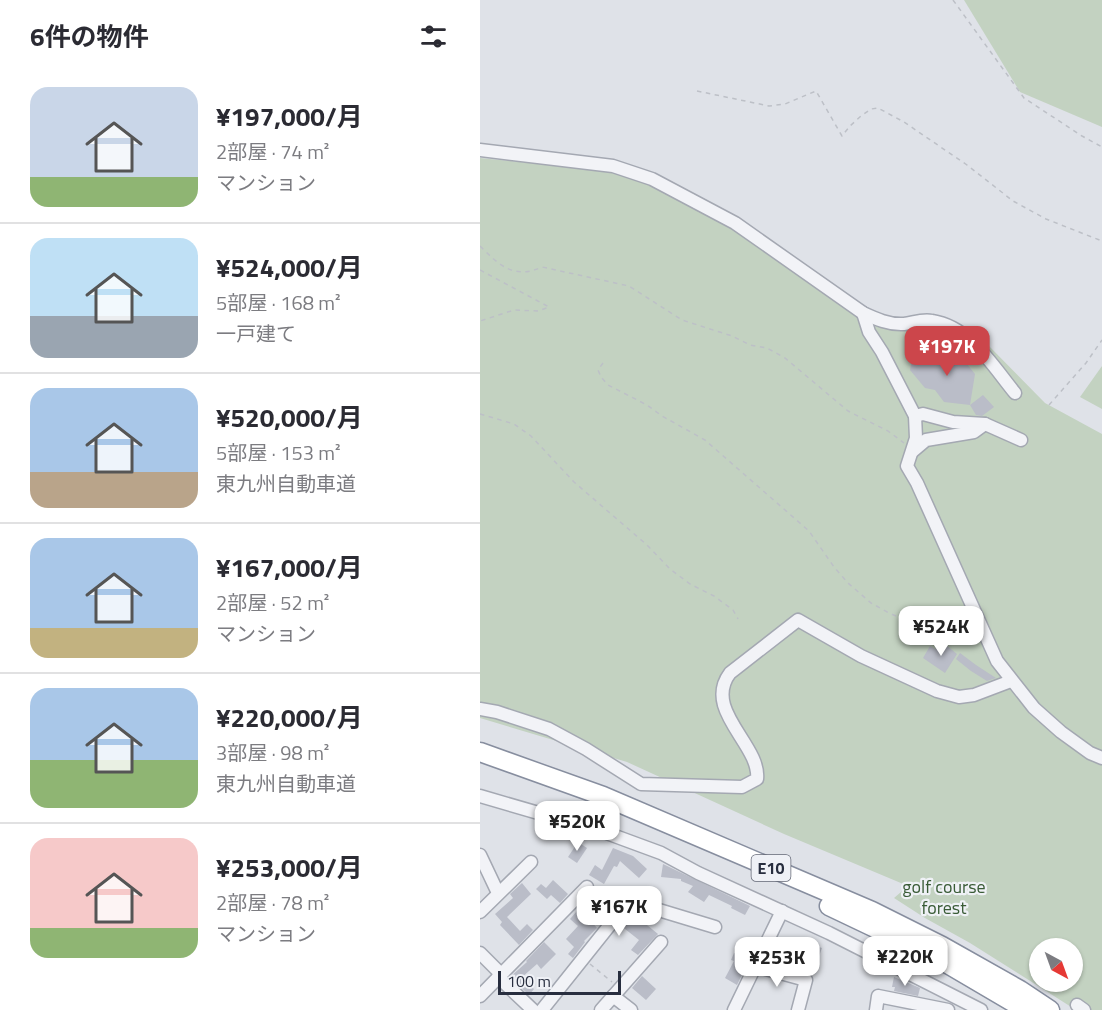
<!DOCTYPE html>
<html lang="ja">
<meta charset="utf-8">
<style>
body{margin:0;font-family:"Titillium Web","Noto Sans JP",sans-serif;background:#f7f7f7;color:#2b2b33;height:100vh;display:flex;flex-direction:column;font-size:22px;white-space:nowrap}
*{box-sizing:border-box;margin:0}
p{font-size:20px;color:#7c7c81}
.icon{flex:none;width:33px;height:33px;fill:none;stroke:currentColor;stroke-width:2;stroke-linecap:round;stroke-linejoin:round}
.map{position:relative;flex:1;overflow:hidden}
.side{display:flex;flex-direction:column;background:#fff;width:480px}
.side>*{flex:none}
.needle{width:39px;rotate:139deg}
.fabs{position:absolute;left:549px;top:938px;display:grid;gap:12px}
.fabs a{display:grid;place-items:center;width:54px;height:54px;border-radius:50%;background:#fff;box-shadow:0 2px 4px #0004;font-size:30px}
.scale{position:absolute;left:18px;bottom:15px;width:123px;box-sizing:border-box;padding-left:6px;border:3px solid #282e3f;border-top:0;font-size:16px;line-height:21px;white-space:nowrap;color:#282e3f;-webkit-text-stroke:4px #eff1f6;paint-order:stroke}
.price{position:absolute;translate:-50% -51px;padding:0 14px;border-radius:12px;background:#fff;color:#222;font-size:20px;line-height:39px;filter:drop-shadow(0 2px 3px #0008)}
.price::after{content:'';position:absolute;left:50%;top:36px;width:18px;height:14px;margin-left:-9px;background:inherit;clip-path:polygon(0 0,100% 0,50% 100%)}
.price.current{background:#cc464b;color:#fff}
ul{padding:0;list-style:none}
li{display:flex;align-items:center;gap:18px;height:150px;padding:0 30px}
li+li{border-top:2px solid #e1e1e2}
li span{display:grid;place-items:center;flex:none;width:168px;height:120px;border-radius:18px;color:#555}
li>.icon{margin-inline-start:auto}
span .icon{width:72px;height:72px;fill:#fffc;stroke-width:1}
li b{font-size:26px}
h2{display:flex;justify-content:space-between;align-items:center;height:72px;padding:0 30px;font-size:26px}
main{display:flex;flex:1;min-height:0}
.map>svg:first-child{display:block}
</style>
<main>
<section class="side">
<h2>6件の物件<svg class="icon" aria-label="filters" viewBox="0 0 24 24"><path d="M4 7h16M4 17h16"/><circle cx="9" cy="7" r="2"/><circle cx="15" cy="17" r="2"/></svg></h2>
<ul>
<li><span style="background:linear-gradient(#c9d6e8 75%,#8fb573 0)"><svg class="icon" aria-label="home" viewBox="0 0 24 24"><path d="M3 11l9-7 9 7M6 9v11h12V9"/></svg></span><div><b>¥197,000/月</b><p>2部屋 · 74 m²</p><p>マンション</p></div></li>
<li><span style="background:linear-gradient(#bfe0f5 65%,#9aa5b1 0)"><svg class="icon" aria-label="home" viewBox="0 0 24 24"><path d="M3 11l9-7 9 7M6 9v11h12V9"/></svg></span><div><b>¥524,000/月</b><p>5部屋 · 168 m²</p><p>一戸建て</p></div></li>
<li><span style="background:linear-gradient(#a9c7e8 70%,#b9a48a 0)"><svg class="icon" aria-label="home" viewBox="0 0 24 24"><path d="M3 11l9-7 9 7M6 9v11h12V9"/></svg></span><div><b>¥520,000/月</b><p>5部屋 · 153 m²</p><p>東九州自動車道</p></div></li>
<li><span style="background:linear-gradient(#a9c7e8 75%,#c2b280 0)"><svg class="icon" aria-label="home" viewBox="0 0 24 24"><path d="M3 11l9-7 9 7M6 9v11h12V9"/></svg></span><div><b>¥167,000/月</b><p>2部屋 · 52 m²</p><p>マンション</p></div></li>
<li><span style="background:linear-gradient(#a9c7e8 60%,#8fb573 0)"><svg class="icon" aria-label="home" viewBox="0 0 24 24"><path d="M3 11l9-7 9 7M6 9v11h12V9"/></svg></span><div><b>¥220,000/月</b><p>3部屋 · 98 m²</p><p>東九州自動車道</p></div></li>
<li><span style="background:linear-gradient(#f6c9c9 75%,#8fb573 0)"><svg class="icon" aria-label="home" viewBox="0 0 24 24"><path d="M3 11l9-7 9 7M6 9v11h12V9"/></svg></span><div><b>¥253,000/月</b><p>2部屋 · 78 m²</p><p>マンション</p></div></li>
</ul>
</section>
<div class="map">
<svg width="622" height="1010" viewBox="0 0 622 1010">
<rect width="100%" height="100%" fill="#dfe2e8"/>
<!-- green -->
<g fill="#c3d2c1" fill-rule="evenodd">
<polygon points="484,0 622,0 622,127 540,92"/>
<path d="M0,158l139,14 33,10 84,47 146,87 15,3 43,-2 46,26 59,60 57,31v576h-26l-106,-67 -45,-25 -31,-20 14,-12 -124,-52 -157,-72 -147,-44zM560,948h32v33h-32z"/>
<polygon points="622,366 622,409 600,397"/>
</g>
<!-- building -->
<g fill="#babdc8">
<polygon points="439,345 464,348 470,356 482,358 495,374 490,405 503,395 514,407 502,416 496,415 490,405 464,402 455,390 445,388 430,370 434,349"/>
<polygon points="461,641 477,654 465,673 443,658 450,646 455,649"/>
<polygon points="480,653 496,665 516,678 507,681 491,671 476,659"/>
<polygon points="98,842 107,848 97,863 88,857"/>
<polygon points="133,848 153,856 167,869 159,878 140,861 137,867 134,866 124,884 109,875 115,865 122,870"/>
<polygon points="183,864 270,906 265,915 251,908 252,906 229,895 224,902 208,892 213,886 201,881 201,879 181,877"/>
<polygon points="73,880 88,894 80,903 71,895 67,899 56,889 61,884 66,888"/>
<polygon points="42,883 51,894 27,917 40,931 47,924 53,930 39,945 20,925 22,922 15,914 33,898 30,894"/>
<polygon points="101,910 117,928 104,941 105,942 93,958 88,954 94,947 86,939 98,926 90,919 97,911 99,912"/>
<polygon points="151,912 178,934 158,955 151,950 159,940 140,925"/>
<polygon points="265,941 276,946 257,985 245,978 254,961 251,960 254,953 259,955"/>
<polygon points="64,942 76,954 61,969 57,964 41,978 54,989 49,995 30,977 47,962 46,961"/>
<polygon points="331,944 342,948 332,975 328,972 292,962 295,951 325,962"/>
<polygon points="162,976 176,989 166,1000 152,988"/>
<polygon points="414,977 440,988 438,996 414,991 415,987 412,987"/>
</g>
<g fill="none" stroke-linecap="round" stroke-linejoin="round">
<!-- minor casing -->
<g stroke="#a4a8b2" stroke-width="15">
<g id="minor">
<path d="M0,150l133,16 39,13 83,44 128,90c13,6 26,12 41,11 9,-1 18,-5 28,-3 38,6 60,44 83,72"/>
<polyline points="383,313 389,332 402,352 435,416 436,438 427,466 437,483 517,661 554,708 581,732 610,753 622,758"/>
<polyline points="435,416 443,414 473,422 505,424 541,440"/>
<polyline points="433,451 446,440 494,432 505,424"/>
<path d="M0,709l17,3 52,17 37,20 55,35 101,3 15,-8c4,-34 -55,-69 -27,-106l68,-53 63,36 76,35 22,6 15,-2 37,-14"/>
<polyline points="0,796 124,832 181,853 218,873 349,933 501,1010"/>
<polyline points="0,855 18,893"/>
<polyline points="0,912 51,862"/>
<polyline points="0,953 21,974"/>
<polyline points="275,966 326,980 318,1010"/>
<polyline points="18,977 53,1010"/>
<polyline points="0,996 107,887"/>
<polyline points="133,996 151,1010"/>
<polyline points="597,1005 604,1010"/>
<polyline points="62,1010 149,901 235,927"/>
<polyline points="121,1010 181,942"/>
<polyline points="254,1010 302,911"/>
<polyline points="396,1010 398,996 468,1010"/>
</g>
</g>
<!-- highway casing -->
<g stroke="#878e9f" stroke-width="21">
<g id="highway">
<polyline points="0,752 123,796 392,911 462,946 540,990 570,1010"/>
<polyline points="349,906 454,956 546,1010"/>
</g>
</g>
<!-- path -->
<g stroke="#bdc0c7" stroke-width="1.5" stroke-dasharray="4.5 4.5" stroke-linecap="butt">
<polyline points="473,0 544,98 602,136 622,147"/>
<polyline points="217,91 289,106 305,104 336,91 362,136 370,126 381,116 391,109 398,108 424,122 487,165 533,201 566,219 622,241"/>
<path d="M0,246c19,19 34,34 62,21l87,19 53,34 50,16 18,9 17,3 18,10 63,53 40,20 16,12"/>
<polyline points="0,270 69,307 58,311 34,310 0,321"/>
<polyline points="123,363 118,370 121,377 128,385 167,405 182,416 225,440 329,531 354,567 368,583 391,603 409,613 433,623 451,621 465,611 481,607"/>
<polyline points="569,405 606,363 622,340"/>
<polyline points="0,414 34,424 51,436 94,482 167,545 190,569 210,584 234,596 253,610 258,619"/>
<polyline points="110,964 132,982"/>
</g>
<!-- minor -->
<use href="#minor" stroke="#f2f3f7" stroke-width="12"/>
<!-- highway -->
<use href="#highway" stroke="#fff" stroke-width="18"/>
</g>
<g text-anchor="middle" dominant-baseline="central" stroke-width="4.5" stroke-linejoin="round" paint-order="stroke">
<!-- shield labels -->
<rect fill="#eff1f6" stroke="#646876" stroke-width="1.5" x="271.5" y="855" width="39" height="26" rx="4.5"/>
<g font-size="16" font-weight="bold" fill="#282e3f">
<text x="291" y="868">E10</text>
</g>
<!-- park labels -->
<g font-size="18" fill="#395b36" stroke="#eff1f6">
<text x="464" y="886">golf course<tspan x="464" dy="21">forest</tspan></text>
</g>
</g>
</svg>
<div class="fabs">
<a><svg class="needle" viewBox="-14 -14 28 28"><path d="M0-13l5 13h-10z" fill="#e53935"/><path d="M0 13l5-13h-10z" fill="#7c7c81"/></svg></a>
</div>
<div class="scale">100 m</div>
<b class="price current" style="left:467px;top:377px">¥197K</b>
<b class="price" style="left:461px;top:657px">¥524K</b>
<b class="price" style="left:97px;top:852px">¥520K</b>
<b class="price" style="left:139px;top:937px">¥167K</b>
<b class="price" style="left:425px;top:987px">¥220K</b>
<b class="price" style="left:297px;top:988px">¥253K</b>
</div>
</main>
